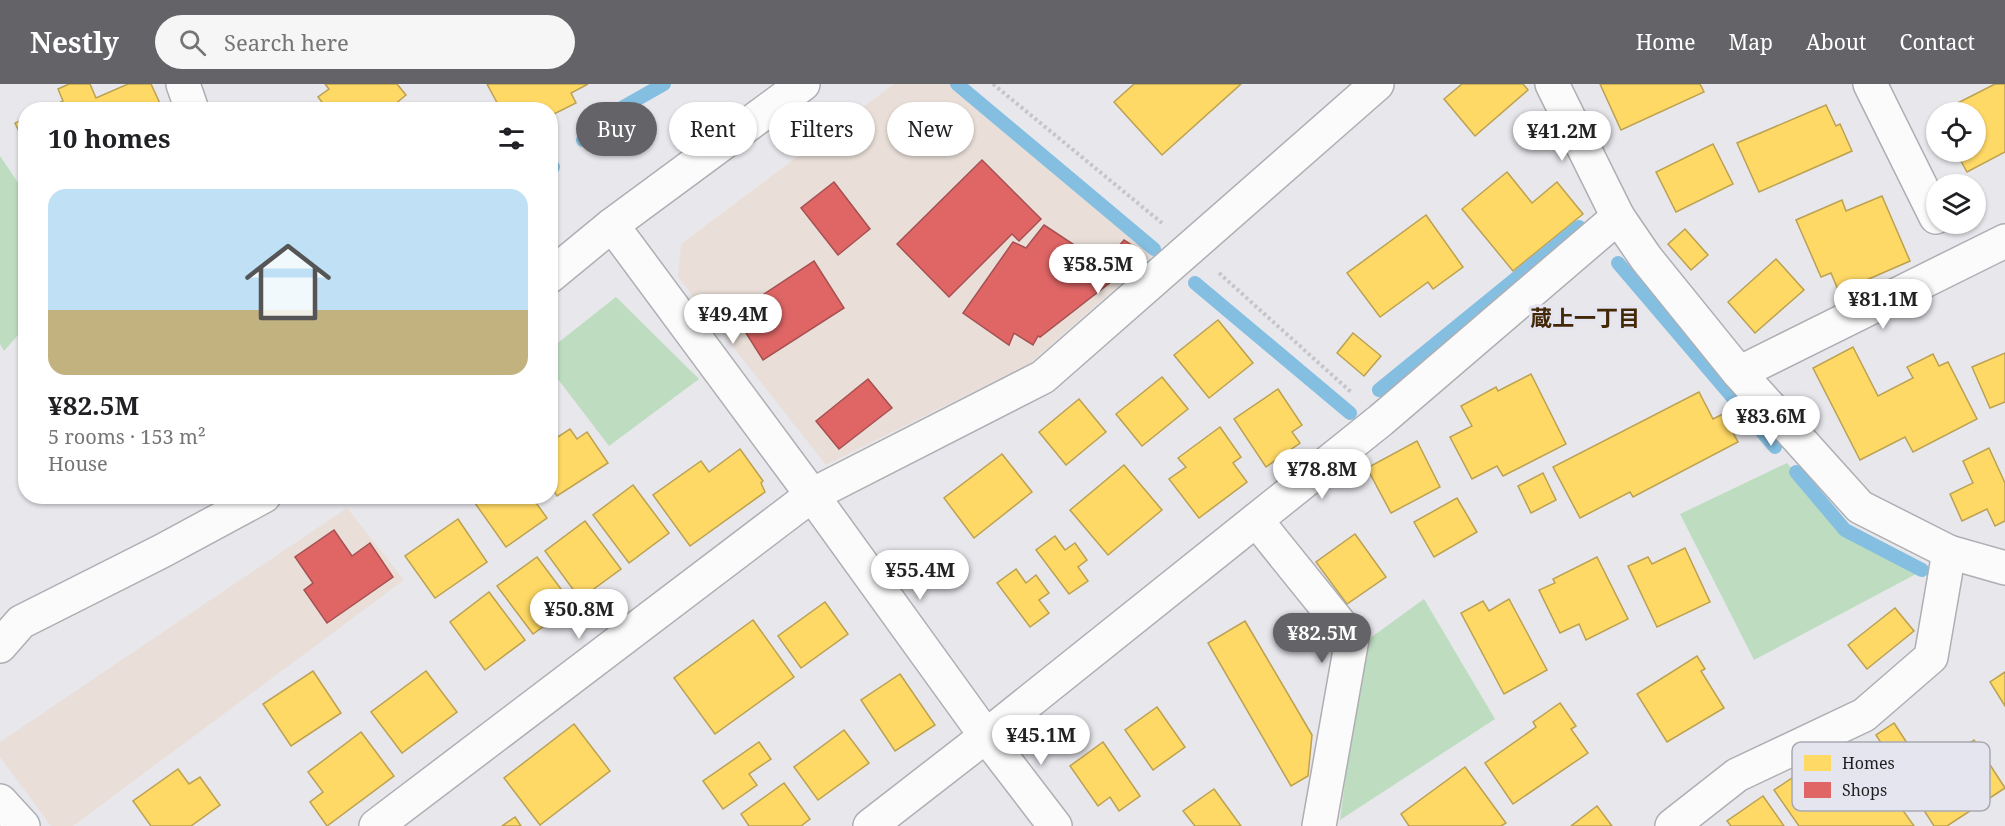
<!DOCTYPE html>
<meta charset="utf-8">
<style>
body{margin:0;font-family:"Noto Serif","Noto Sans JP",serif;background:#f6f6f6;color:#202124;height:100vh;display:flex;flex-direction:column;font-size:22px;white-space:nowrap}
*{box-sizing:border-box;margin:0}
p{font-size:20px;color:#757577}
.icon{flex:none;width:33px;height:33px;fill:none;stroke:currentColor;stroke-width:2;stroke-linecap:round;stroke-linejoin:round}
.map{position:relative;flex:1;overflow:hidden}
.details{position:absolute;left:18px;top:18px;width:540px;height:402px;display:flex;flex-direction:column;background:#fff;border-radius:24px;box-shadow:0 2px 4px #0004}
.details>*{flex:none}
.guide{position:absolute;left:576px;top:18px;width:570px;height:54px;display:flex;gap:12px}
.buttons{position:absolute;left:1926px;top:18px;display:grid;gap:12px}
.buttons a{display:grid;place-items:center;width:60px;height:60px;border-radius:50%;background:#fff;box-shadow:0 2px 4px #0004;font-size:30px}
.price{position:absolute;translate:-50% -51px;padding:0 14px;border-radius:21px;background:#fff;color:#222;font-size:20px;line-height:39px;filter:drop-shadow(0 2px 3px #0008)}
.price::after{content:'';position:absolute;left:50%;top:36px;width:18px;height:14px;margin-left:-9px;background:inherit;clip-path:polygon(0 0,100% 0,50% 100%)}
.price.on{background:#646468;color:#fff}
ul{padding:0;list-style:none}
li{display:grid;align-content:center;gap:12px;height:318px;padding:0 30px}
li span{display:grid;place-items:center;height:186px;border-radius:18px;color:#555}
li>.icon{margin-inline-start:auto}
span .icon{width:108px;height:108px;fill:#fffc;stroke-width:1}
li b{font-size:26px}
h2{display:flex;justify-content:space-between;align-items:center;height:72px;padding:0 30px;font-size:26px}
.pill{padding:0 21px;border-radius:27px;background:#fff;box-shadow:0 2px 4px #0004;font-size:21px;line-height:54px}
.pill.on{background:#646468;color:#fff}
header{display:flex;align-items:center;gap:36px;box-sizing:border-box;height:84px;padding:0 30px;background:#646468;color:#fff}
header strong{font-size:28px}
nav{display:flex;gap:33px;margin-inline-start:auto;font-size:21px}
.search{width:420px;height:54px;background:#f6f6f6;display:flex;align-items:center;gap:15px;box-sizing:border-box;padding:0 21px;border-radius:33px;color:#757577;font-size:22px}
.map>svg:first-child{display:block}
</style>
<header>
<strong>Nestly</strong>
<div class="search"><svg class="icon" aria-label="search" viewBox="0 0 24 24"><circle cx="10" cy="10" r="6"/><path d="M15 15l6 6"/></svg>Search here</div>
<nav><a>Home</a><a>Map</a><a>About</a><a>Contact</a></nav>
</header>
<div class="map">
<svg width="2005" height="742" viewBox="0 0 2005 742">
<rect width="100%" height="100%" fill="#e7e7ec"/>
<!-- commercial -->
<g fill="#e9dfd8">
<polygon points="894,0 953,0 1156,168 1031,279 826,381 678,193 681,160"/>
<polygon points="347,424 404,496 73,742 51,742 0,673 0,658"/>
</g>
<!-- green -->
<g fill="#beddc0">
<polygon points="0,72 25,109 25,243 4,267 0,260"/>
<polygon points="616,213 699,295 609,362 551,286 550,265"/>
<polygon points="1787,379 1845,449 1918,489 1754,576 1680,430"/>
<polygon points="1424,515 1495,635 1340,736 1362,560"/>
</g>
<!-- homes -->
<g fill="#ffd966" stroke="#bca151" stroke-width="1.5">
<polygon points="69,0 90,0 96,14 128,0 151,0 163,26 45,26 63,17 58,5"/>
<polygon points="325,0 397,0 406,11 388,26 328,26 318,13 329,5"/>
<polygon points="487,0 588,0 571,9 576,19 550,32 550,26 501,26"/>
<polygon points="1134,0 1241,0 1162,71 1114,18"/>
<polygon points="1462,0 1523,0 1528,6 1475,52 1444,15"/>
<polygon points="1600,0 1700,0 1704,8 1621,46"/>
<polygon points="1995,0 2005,0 2005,68 1967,88 1956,68 1976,68 1976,28 1940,28"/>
<polygon points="1826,21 1836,42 1840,40 1852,67 1759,108 1737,59"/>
<polygon points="26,34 26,62 15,39"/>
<polygon points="1713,60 1733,100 1676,128 1656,88"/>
<polygon points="1507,88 1532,119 1557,98 1583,130 1513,187 1462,125"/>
<polygon points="1882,112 1910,177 1839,208 1831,189 1821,193 1796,136 1842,116 1846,127"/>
<polygon points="1426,131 1463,183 1433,205 1428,198 1380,233 1347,189"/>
<polygon points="1685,145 1708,171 1691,186 1668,160"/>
<polygon points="1776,175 1804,206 1755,249 1728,218"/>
<polygon points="1218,236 1253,279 1209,314 1174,271"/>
<polygon points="1353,249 1381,272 1364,292 1337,269"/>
<polygon points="1853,263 1878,312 1913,294 1907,283 1933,270 1939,282 1948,278 1977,335 1913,368 1905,353 1860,376 1813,284"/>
<polygon points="2005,269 2005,318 1990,324 1972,283"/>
<polygon points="1531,290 1566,360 1503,392 1497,382 1472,395 1450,353 1472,342 1461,322 1496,303 1498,307"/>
<polygon points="1162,293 1188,325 1142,362 1116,330"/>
<polygon points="1278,305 1302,341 1292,348 1300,359 1266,383 1234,335"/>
<polygon points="1699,308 1713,335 1723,330 1738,358 1633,413 1630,408 1580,434 1553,383"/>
<polygon points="1079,315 1106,348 1066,381 1039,348"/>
<polygon points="1220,343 1241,373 1233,379 1247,398 1199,434 1169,395 1186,383 1178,374"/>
<polygon points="570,345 577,355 587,348 608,379 557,412 550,401 550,358"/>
<polygon points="1417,357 1440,403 1391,429 1367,384"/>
<polygon points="1989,364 2005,399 2005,437 1995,442 1987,425 1962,437 1950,410 1973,399 1963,377"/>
<polygon points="740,365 763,397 761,399 765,408 690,462 653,411 701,377 709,388"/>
<polygon points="1002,370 1032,408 974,454 944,414"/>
<polygon points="1124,381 1162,426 1108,471 1070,426"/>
<polygon points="1543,389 1556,416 1531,429 1518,402"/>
<polygon points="633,401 669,449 629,479 593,431"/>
<polygon points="470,412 531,412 547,434 506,463"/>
<polygon points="1457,414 1477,448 1434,473 1414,438"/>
<polygon points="458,435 487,478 435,514 405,472"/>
<polygon points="585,437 621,485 580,515 545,467"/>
<polygon points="1355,450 1386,493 1347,520 1316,478"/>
<polygon points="1055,452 1065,466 1075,459 1087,476 1078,483 1088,497 1069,510 1036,466"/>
<polygon points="1685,464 1710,518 1657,543 1628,482 1648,473 1652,480"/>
<polygon points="537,473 573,521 533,550 497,502"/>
<polygon points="1597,473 1628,535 1586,556 1579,540 1560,549 1539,506 1555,499 1553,495"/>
<polygon points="1016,485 1026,499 1036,491 1049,509 1039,516 1049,529 1030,543 997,499"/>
<polygon points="489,508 525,556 485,586 450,538"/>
<polygon points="1509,515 1547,586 1504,610 1461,529 1483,517 1489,527"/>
<polygon points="825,518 848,550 801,584 778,552"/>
<polygon points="1895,524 1914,547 1867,585 1848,561"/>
<polygon points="753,536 794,593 715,650 674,594"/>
<polygon points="1245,537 1312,651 1308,692 1291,702 1208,559"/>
<polygon points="1697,572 1705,585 1701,587 1724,624 1667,658 1637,610"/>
<polygon points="313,587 341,629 291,662 263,620"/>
<polygon points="426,587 457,628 402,669 371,628"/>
<polygon points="2005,588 2005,622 1990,598"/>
<polygon points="900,590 935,641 895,667 861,616"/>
<polygon points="1560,619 1576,642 1571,645 1588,669 1513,720 1485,679 1536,643 1533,638"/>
<polygon points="1157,623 1185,663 1153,686 1125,646"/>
<polygon points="1894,639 1926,688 1974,656 2005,704 1947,742 1934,742 1876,651"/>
<polygon points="574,640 610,687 540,741 504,694"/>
<polygon points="844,646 869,679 818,716 794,683"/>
<polygon points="361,648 394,692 327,742 310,718 323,708 308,688"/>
<polygon points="759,658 771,675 749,690 757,701 723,725 703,697"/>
<polygon points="1103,658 1140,712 1119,727 1110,713 1098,722 1070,682"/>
<polygon points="1863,670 1914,742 1799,742 1774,706 1798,690 1810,707"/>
<polygon points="1465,683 1506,739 1501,742 1409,742 1401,730"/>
<polygon points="178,685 189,700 200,693 220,721 191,742 151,742 133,717"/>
<polygon points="784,699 810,735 801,742 749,742 741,730"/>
<polygon points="1214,705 1241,742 1195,742 1183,727"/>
<polygon points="1763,712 1784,742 1731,742 1727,737"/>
<polygon points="1597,722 1612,742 1571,742"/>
<polygon points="515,733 521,742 502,742"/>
</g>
<!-- shops -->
<g fill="#e06666" stroke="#a65051" stroke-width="1.5">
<polygon points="982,76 1041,135 1019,157 1012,150 949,213 897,160"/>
<polygon points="834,98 870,145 838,171 801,124"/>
<polygon points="1044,141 1085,168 1077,186 1092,194 1124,156 1136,164 1116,194 1040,253 1038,252 1033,261 1014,249 1009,261 963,229 1013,158 1026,164"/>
<polygon points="814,177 844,224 763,276 734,230"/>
<polygon points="868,295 892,324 839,365 816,337"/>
<polygon points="334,446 352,472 370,459 393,493 327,539 304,506 313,499 295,473"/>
</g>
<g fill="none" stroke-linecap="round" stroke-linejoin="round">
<!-- stream -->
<g stroke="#84bfe2" stroke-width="14">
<polyline points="957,0 1154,165"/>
<polyline points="583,56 618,26 664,0"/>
<polyline points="550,85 553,83"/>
<polyline points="1618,179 1775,363"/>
<polyline points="1195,199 1350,329"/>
<polyline points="1379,306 1579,143"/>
<polyline points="1796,388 1845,446 1922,486"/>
</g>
<!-- minor casing -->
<g stroke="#aeafb3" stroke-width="36">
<g id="minor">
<polyline points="183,0 192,26"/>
<polyline points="1552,0 1618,133 1646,174 1739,289 1860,423 1949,468 2005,484"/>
<polyline points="1870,0 1936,133"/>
<polyline points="612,141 812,411 986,652 1055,742"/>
<polyline points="1739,289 2005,157"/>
<polyline points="1256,436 1352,555 1319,742"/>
<polyline points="0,717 23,742"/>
<polyline points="376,742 812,411 1043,293 1377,0"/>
<polyline points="870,742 986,652 1381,336 1618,133"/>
<polyline points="1672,742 1737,691 1864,631 1931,573 1949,468"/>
</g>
</g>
<!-- tertiary casing -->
<g stroke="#aeafb3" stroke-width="36">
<g id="tertiary">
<polyline points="550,192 612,141 803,0"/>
<polyline points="0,562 21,538 162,467 264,412"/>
</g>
</g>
<!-- path -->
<g stroke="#c6c6c8" stroke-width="4" stroke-dasharray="3 3" stroke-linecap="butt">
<polyline points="993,0 1162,139"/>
<polyline points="1219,189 1352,309"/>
</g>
<!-- minor -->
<use href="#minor" stroke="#fbfbfc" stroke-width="33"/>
<!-- tertiary -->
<use href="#tertiary" stroke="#fbfbfc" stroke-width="33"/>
</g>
<g text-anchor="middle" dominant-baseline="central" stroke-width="6" stroke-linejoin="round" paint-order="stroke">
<!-- neighbourhood labels -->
<g font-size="22" font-weight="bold" fill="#432808" stroke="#e4e5ef">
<text x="1585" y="233">蔵上一丁目</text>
</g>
</g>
<!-- legend -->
<rect x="1792" y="658" width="198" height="69" rx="9" fill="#e4e5ef" stroke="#a9a9b1" stroke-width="1.5"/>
<rect x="1804" y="671" width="27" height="16" fill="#ffd966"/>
<rect x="1804" y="698" width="27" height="16" fill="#e06666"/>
<g font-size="16" fill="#1e1e21">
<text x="1842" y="685">Homes</text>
<text x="1842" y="712">Shops</text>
</g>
</svg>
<div class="buttons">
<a><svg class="icon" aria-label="locate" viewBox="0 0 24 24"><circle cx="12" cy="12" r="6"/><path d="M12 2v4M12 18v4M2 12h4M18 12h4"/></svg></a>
<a><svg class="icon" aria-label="layers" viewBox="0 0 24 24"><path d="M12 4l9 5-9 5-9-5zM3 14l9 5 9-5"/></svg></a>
</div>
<b class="price" style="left:1562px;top:78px">¥41.2M</b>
<b class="price" style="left:1098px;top:211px">¥58.5M</b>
<b class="price" style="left:1883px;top:246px">¥81.1M</b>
<b class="price" style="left:733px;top:261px">¥49.4M</b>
<b class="price" style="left:1771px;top:363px">¥83.6M</b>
<b class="price" style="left:1322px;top:416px">¥78.8M</b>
<b class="price" style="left:920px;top:517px">¥55.4M</b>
<b class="price" style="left:579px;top:556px">¥50.8M</b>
<b class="price on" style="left:1322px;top:580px">¥82.5M</b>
<b class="price" style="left:1041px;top:682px">¥45.1M</b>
<div class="guide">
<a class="pill on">Buy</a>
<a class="pill">Rent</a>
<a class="pill">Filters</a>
<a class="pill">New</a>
</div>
<section class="details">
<h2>10 homes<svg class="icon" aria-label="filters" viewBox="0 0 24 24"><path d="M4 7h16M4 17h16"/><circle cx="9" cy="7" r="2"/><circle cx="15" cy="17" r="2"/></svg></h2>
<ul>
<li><span style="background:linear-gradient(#bfe0f5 65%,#c2b280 0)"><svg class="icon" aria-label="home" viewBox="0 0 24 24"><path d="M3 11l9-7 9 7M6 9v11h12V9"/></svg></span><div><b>¥82.5M</b><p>5 rooms · 153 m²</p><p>House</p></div></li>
</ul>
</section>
</div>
